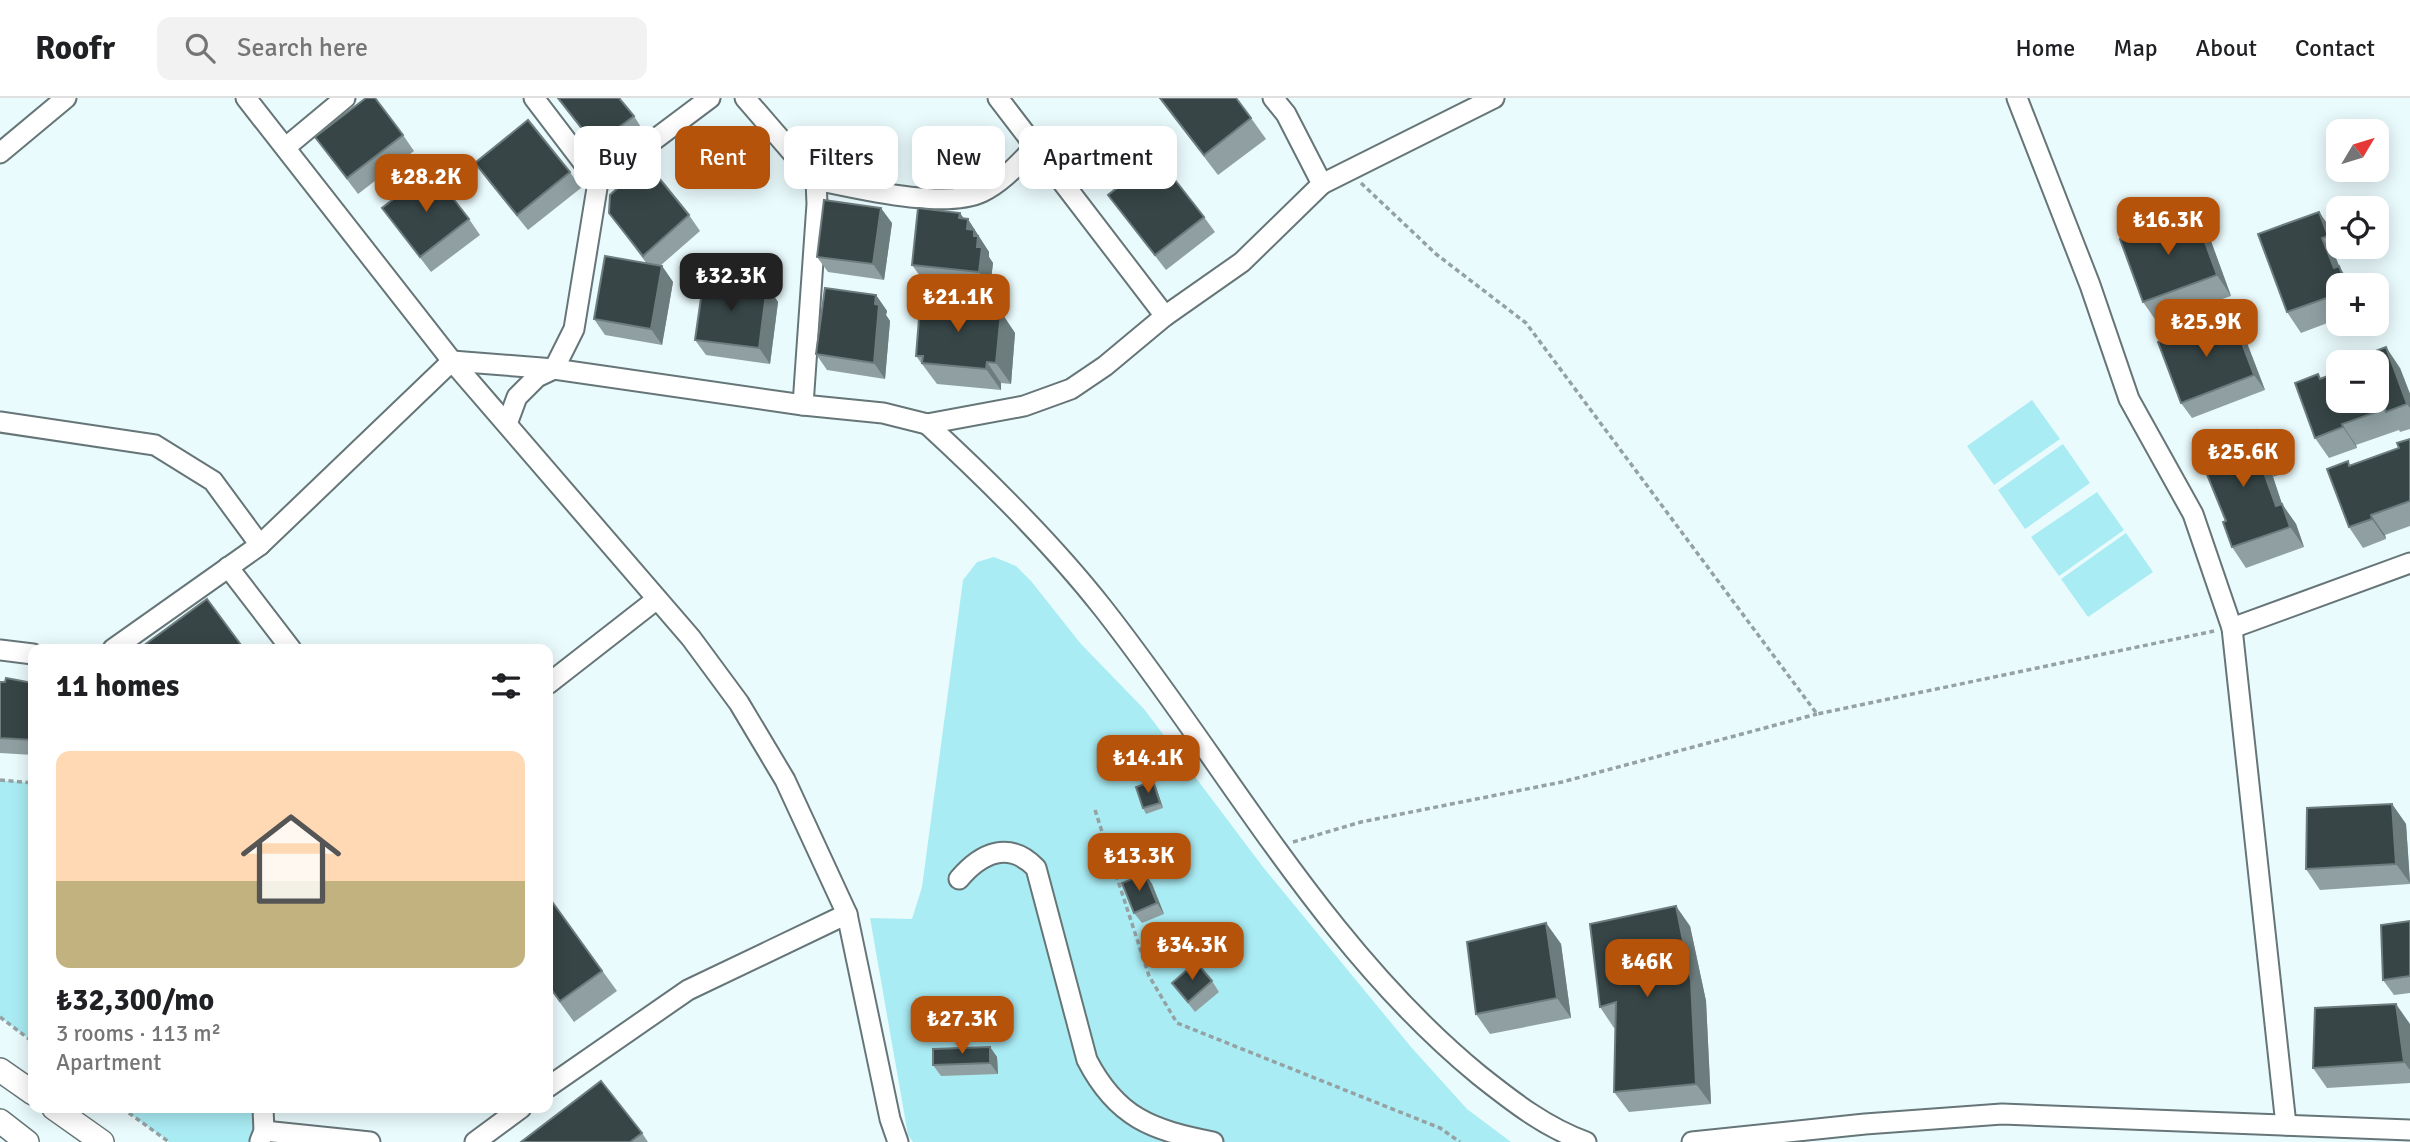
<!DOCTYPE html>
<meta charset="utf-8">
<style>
body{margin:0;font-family:Signika,sans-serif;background:#f2f2f2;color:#202124;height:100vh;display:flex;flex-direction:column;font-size:26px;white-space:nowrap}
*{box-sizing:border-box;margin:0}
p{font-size:23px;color:#757577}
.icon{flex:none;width:38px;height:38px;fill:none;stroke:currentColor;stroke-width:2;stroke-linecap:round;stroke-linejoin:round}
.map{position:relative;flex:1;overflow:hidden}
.details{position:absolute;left:28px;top:546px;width:525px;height:469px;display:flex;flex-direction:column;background:#fff;border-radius:14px;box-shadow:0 4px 18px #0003}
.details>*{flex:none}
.top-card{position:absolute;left:574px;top:28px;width:665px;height:63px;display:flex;gap:14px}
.needle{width:46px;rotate:52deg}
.controls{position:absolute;left:2326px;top:21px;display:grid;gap:14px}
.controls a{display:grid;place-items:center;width:63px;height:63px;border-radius:14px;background:#fff;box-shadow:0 4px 18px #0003;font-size:35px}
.price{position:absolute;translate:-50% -60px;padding:0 16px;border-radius:14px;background:#b45309;color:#fff;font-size:23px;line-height:46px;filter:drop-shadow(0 2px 4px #0008)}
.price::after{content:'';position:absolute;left:50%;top:42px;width:21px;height:16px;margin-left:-10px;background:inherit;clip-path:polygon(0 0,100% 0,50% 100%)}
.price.on{background:#222;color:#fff}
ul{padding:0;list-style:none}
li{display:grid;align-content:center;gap:14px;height:371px;padding:0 28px}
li+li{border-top:2px solid #e0e0e0}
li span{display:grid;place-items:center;height:217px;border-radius:14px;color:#555}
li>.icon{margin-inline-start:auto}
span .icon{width:126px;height:126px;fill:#fffc;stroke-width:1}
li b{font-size:30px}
h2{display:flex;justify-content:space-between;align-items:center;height:84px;padding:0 28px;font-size:30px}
.pill{padding:0 24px;border-radius:14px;background:#fff;box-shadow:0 4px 18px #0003;font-size:24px;line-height:63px}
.pill.on{background:#b45309;color:#fff}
header{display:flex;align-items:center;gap:42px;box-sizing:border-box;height:98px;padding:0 35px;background:#fff;border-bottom:2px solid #e0e0e0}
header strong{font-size:33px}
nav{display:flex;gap:38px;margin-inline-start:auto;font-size:24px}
.search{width:490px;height:63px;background:#f2f2f2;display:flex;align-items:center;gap:18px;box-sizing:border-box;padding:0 24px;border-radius:14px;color:#757577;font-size:26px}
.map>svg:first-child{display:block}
</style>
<header>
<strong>Roofr</strong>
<div class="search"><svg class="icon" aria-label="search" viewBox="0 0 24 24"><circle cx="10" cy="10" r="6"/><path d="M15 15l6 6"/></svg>Search here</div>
<nav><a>Home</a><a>Map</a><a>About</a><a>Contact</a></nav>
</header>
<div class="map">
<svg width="2410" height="1044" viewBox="0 0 2410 1044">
<rect width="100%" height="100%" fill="#eafbfd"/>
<!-- green -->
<g fill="#aaecf4">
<polygon points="2032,302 2060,341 1994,387 1967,348"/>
<polygon points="2063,346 2090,385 2025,431 1998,392"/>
<polygon points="2097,394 2124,432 2059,478 2031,439"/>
<polygon points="2126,435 2153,474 2088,519 2061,481"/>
<polygon points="994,459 1016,468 1031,483 1081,546 1144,611 1263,769 1411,949 1467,1011 1511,1044 913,1044 908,1037 870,820 912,821 922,789 963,482 977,464"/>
<polygon points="0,682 33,685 33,944 0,919"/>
<polygon points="122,1010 263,1010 264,1033 370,1044 169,1044"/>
</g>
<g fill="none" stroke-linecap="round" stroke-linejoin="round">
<!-- minor casing -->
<g stroke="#667577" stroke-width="23">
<g id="minor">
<polyline points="246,0 452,263 691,540 739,605 785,682 847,816 890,1021 898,1044"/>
<polyline points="745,0 816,82 817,106 803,307"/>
<polyline points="998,0 1165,218"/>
<polyline points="2017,0 2090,187 2129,301 2193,416 2232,530 2286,1027"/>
<polyline points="286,49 345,0"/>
<polyline points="0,55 66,0"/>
<path d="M816,82c40,8 128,30 166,12 21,-10 37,-29 53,-45"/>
<polyline points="598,84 710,0"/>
<polyline points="1322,86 1494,0"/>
<polyline points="0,324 155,347 213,383 260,447"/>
<polyline points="507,326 517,299 537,279 554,271 574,231 598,84 534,0"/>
<path d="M927,326c62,57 123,117 175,183 124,157 221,340 377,468 34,27 66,52 107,67"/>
<polyline points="228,469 291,551"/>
<polyline points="2232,530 2410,465"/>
<polyline points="113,551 260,447 452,263 554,271 803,307 883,315 927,326 1024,308 1071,291 1105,268 1165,218 1242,164 1322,86 1286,16 1273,0"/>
<polyline points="0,552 33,556"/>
<polyline points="548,586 657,501"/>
<path d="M959,781c22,-26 50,-39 77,-11l51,192c30,58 65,70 126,82"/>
<polyline points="548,989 688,892 847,816"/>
<polyline points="264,1033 370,1044"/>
<polyline points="260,1043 264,1033 263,1010"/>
<polyline points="475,1044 521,1010"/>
<polyline points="1692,1044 1865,1026 2002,1016 2410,1032"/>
</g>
</g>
<!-- major casing -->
<g stroke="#667577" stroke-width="26">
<g id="major">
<polyline points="0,972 33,995"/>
<polyline points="54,1010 102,1044"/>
<polyline points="0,1023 27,1044"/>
</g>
</g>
<!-- path -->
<g stroke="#95a1a3" stroke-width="3.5" stroke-dasharray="5 3.5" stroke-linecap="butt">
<polyline points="1361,85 1436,156 1526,225 1817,616 2214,533"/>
<polyline points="0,682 33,685"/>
<polyline points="1095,712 1149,878 1177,925 1440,1030 1460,1044"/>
<polyline points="1293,744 1361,724 1562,684 1817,616"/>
<polyline points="0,919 33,944"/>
<polyline points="122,1010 169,1044"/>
</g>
<!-- minor -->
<use href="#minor" stroke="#fff" stroke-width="19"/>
<!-- major -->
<use href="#major" stroke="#fff" stroke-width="23"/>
</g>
<!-- wall -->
<g fill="#90a0a2">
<polygon points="557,0 634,18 644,34 606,63"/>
<polygon points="1159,0 1251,20 1266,41 1218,77"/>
<polygon points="403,37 414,53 358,96 315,39"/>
<polygon points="475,65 570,74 581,90 528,132 486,80"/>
<polygon points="1108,97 1204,119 1215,134 1166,172"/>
<polygon points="382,110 469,121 480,137 431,174"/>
<polygon points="2194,114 2208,135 2231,198 2157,224 2143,204"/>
<polygon points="2319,114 2333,134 2342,158 2336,160 2338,221 2301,235 2287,214"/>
<polygon points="609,115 689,117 700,133 660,168 662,168 673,184 662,247 605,237 594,221 647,166"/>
<polygon points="892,125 884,182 828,174 817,159"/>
<polygon points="979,137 979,139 989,154 989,159 993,165 990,190 923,182 912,167"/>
<polygon points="767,188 778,204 770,266 706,257 695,242"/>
<polygon points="876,197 887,213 886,217 890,223 885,281 827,272 816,256"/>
<polygon points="997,214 1001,214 1015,235 1011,286 1001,285 1001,292 937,286 916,258"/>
<polygon points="2242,232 2265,292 2192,320 2181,305 2179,241"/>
<polygon points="2400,270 2410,296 2410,331 2400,334 2399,332 2356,347 2357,350 2329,360 2315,340 2321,281"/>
<polygon points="2410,341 2410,428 2385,437 2386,441 2363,450 2349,429 2351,368 2399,350"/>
<polygon points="2197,352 2270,352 2279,377 2273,379 2282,406 2296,426 2304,449 2246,470 2232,449 2226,423"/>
<polygon points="0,584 33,585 33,657 0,655"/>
<polygon points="1153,683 1156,689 1163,710 1146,716 1143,710"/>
<polygon points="548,690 552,695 548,698"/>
<polygon points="2392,706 2406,726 2410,786 2320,792 2306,771"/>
<polygon points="1145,776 1152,786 1164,816 1142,825 1134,815"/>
<polygon points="548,798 617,893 574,924 548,888"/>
<polygon points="2410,823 2410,895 2394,897 2383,882"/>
<polygon points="1546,825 1561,846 1571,920 1490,936 1476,916"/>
<polygon points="1690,828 1706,903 1711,1006 1629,1014 1614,994 1616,929 1614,930 1600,909"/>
<polygon points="1212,883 1219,894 1195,914 1172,885"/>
<polygon points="2410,926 2410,985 2327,990 2313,970"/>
<polygon points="990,949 997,959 998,976 941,978 933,967"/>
<polygon points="642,1035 648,1044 521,1044"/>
</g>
<!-- shaded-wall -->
<g fill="#6d7c7d">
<polygon points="881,110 892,125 884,182 873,166"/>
<polygon points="2194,114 2208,135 2231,198 2217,177"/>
<polygon points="2319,114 2333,134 2342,158 2328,138"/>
<polygon points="960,115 968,126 968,121 989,154 989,159 993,165 990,190 979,174 959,120"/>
<polygon points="2322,140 2336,160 2340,170 2352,187 2345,187 2334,170"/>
<polygon points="662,168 673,184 662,247 651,231"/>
<polygon points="767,188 778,204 770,266 759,250"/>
<polygon points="876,197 887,213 886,217 890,223 885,281 874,265 875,206"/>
<polygon points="992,208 1000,219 1001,214 1015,235 1011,286 996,265 992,213"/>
<polygon points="2231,216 2242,232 2265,292 2254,277"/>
<polygon points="2386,249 2400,270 2410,296 2410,310 2407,306"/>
<polygon points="987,264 1001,285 1001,292 986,271"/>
<polygon points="2342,326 2356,347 2357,350 2343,329"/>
<polygon points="2256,332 2270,352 2279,377 2264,356"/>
<polygon points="2258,358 2273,379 2282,406 2296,426 2304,449 2276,408"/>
<polygon points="2371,417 2385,437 2386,441 2372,421"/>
<polygon points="1153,683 1156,689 1163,710 1160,705"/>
<polygon points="2392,706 2406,726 2410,785 2396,766"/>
<polygon points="1145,776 1152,786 1164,816 1157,805"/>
<polygon points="1676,808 1690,828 1706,903 1711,1006 1696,986"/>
<polygon points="1546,825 1561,846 1571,920 1557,900"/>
<polygon points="2396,906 2410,926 2410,972 2404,964"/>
<polygon points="990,949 997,959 998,976 990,965"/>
</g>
<!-- building -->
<g fill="#374546" stroke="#6d7c7d" stroke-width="2">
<polygon points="366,0 375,0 403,37 347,80 315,39"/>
<polygon points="558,0 619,0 634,18 595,47"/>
<polygon points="1160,0 1236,0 1251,20 1204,57"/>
<polygon points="528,22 570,74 517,117 475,65"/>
<polygon points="1157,59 1204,119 1155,157 1108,97"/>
<polygon points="646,64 689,117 643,158 609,115 610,97"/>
<polygon points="431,72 469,121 420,159 382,110"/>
<polygon points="824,102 881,110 873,166 817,159"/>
<polygon points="918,110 960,115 959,120 968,121 967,131 974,132 974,138 978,138 977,149 982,149 979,174 912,167"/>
<polygon points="2194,114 2217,177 2143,204 2120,141"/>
<polygon points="2319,114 2328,138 2322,140 2334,170 2339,168 2346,187 2338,187 2338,196 2287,214 2258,136"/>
<polygon points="605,158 662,168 651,231 594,221"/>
<polygon points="704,179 767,188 759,250 695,242"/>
<polygon points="825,190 876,197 875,206 879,207 874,265 816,256"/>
<polygon points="928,201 992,208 992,213 1001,214 996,265 987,264 986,271 922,265 923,258 916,258 920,208 927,209"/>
<polygon points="2231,216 2254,277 2181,305 2158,244 2176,237 2178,241 2210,229 2208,225"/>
<polygon points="2386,249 2407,306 2386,314 2385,311 2342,326 2343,329 2315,340 2295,285 2318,276 2320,281 2338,274 2338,303 2376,303 2376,264 2364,264 2362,258"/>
<polygon points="2256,332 2264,356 2258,358 2276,408 2282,406 2290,429 2232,449 2223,424 2226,423 2197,352"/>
<polygon points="2410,341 2410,403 2371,417 2372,421 2349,429 2327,371 2348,363 2349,368 2399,350 2397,345"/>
<polygon points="207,501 244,551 145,551 143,548"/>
<polygon points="6,580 33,585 33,642 0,640 0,584 5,584"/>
<polygon points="1153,683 1160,705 1143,710 1136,689"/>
<polygon points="2392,706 2396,766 2306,771 2307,710"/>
<polygon points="1145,776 1157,805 1134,815 1122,785"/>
<polygon points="548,798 602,873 560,903 548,887"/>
<polygon points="1676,808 1691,882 1696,986 1614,994 1616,904 1600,909 1590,826"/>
<polygon points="2410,823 2410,878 2383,882 2381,827"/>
<polygon points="1546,825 1557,900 1476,916 1467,844"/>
<polygon points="1196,864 1212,883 1188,904 1172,885"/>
<polygon points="2396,906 2404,964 2313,970 2315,910"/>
<polygon points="990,949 990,965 933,967 933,951"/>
<polygon points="601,983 642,1035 630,1044 521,1044"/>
</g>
</svg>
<div class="controls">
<a><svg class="needle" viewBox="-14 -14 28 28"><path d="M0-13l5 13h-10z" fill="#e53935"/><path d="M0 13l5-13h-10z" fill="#757577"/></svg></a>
<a><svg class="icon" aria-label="locate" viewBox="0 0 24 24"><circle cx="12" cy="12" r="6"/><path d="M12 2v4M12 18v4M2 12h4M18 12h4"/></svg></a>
<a>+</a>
<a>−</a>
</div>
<b class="price" style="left:426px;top:116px">₺28.2K</b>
<b class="price" style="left:2168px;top:159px">₺16.3K</b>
<b class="price on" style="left:731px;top:215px">₺32.3K</b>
<b class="price" style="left:958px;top:236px">₺21.1K</b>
<b class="price" style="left:2206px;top:261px">₺25.9K</b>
<b class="price" style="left:2243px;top:391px">₺25.6K</b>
<b class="price" style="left:1148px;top:697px">₺14.1K</b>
<b class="price" style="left:1139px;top:795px">₺13.3K</b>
<b class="price" style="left:1192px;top:884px">₺34.3K</b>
<b class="price" style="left:1647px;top:901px">₺46K</b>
<b class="price" style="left:962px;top:958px">₺27.3K</b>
<div class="top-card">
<a class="pill">Buy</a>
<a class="pill on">Rent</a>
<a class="pill">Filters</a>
<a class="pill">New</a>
<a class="pill">Apartment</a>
</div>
<section class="details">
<h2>11 homes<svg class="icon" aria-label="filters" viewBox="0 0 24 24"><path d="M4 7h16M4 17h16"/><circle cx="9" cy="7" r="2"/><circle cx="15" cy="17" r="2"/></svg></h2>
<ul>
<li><span style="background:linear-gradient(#ffd9b3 60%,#c2b280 0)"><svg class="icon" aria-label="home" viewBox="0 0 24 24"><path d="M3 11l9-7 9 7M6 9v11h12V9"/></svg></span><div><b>₺32,300/mo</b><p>3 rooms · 113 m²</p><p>Apartment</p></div></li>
</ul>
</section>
</div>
